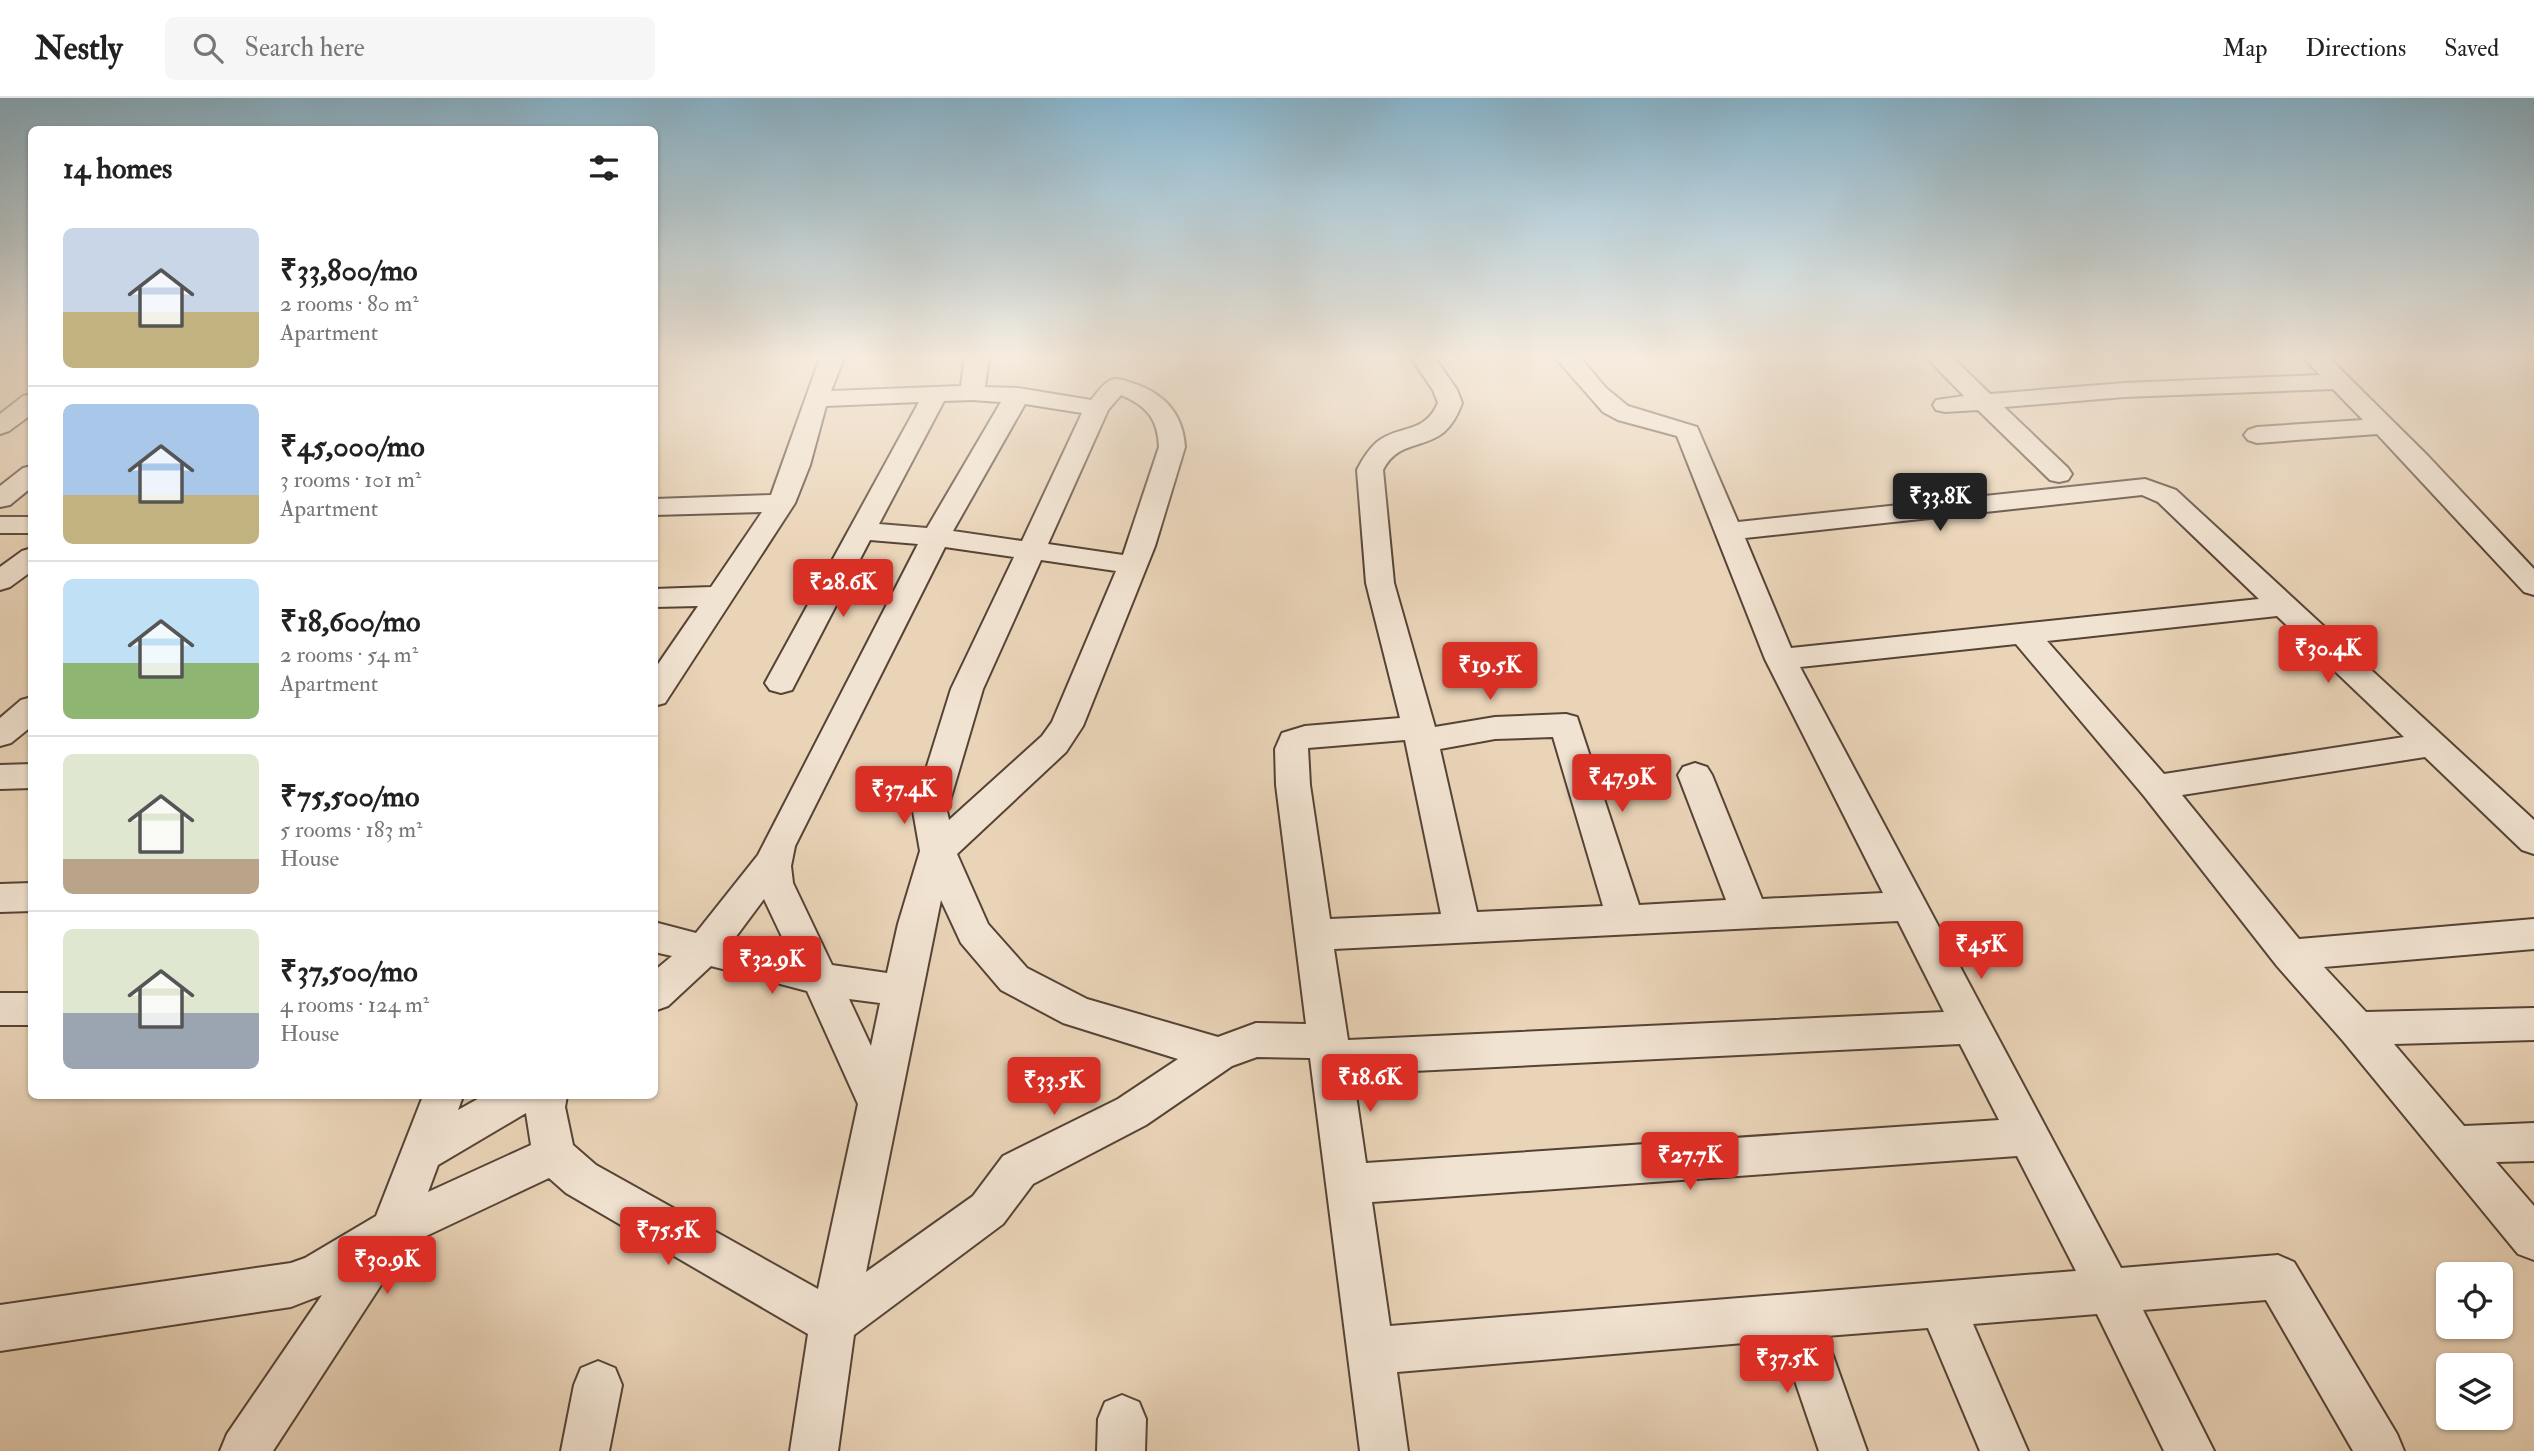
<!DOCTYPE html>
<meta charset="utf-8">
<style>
body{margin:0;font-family:"IM FELL Double Pica",serif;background:#f6f6f6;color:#222;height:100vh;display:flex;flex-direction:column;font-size:26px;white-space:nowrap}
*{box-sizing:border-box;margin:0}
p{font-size:23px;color:#767676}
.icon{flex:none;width:38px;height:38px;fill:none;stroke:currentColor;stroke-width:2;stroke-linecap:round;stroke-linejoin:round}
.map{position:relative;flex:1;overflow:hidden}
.details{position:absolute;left:28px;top:28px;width:630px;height:973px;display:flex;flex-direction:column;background:#fff;border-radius:10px;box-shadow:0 2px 5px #0004}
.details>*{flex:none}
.tools{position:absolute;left:2436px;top:1164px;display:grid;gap:14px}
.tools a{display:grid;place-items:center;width:77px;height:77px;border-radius:10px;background:#fff;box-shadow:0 2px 5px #0004;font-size:35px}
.price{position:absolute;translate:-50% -60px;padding:0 16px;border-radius:7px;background:#d93025;color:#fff;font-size:23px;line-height:46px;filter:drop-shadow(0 2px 4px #0008)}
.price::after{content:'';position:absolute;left:50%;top:42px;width:21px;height:16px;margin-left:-10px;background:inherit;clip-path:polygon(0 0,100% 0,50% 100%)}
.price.active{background:#222;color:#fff}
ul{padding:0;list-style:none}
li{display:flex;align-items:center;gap:21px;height:175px;padding:0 35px}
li+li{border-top:2px solid #e0e0e0}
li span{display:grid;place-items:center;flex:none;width:196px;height:140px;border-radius:10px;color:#555}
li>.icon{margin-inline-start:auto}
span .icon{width:84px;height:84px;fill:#fffc;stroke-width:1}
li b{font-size:30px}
h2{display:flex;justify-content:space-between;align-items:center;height:84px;padding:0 35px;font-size:30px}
header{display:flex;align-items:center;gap:42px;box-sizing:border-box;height:98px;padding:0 35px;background:#fff;border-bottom:2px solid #e0e0e0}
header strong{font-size:33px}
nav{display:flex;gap:38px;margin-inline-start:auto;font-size:24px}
.search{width:490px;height:63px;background:#f6f6f6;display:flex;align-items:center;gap:18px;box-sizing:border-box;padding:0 24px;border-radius:10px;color:#767676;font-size:26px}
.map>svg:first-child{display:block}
</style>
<header>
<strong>Nestly</strong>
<div class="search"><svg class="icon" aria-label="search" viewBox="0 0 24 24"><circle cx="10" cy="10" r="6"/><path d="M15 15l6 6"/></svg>Search here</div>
<nav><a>Map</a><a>Directions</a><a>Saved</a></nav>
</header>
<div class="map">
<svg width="2534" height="1353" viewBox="0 0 2534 1353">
<rect width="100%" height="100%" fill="#ead4b8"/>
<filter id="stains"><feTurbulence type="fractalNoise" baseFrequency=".00286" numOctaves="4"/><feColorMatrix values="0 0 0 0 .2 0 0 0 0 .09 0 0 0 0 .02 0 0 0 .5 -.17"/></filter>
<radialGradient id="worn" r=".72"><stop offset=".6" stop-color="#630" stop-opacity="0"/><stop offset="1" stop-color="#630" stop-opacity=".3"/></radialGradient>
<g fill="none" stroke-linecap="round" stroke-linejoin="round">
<!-- minor casing -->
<g stroke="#564336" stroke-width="4">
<g id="minor">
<path d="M821,257h24l-14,36 130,-5 4,-31h24l-4,32 33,1 73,12c6,-7 12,-17 20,-20 7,-3 14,1 21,3 32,10 51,31 53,64l-30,99 -72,180 -17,26 -109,102 31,70 39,44 60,31 131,38 38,-14 50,1 -30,-239 -1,-36 7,-16 23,-7 95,-8 -34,-135 -9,-113c5,-10 11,-20 20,-28 23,-18 47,-7 61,-39l-5,-13 -24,-35h24l24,35 5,13c-4,11 -9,21 -18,29 -20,17 -47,9 -61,38l11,113 41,144 60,-10 71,-3 11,3 62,188 87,-5 -48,-125 5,-8 12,-4 12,4 5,8 50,124 121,-6 -118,-234 -88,-223 -59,-16 -15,-8 -50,-57h25l28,33 22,18 69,21 41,95 407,-43 31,11 358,330v34l-12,-4 -97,-93 -243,38 117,144 235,-20v30l-210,18 42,45 168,-4v32l-140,4 70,82 70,-3v38l-38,1 38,44v54l-16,-6 -175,-213 -66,-75 -133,-170 -128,-152 -216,23 321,601 157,-13 16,7 103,172 7,17h-51l-87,-151 -123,10 71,141h-50l-67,-137 -124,10 55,127h-48l-52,-123 -102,8 41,115h-48l-38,-111 -384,32 11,79h-48l-50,-393 -53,-1 -25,9 -86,59 -113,59 -30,40 -149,111 -16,116h-48l18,-117 -242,-141 -17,-15 -142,67 -134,206h-53l7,-17 95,-139 -31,12 -291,44v-46l291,-42 14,-5 71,-42 47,-120h40l-5,14 25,-14h84l-2,11 8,38 23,20 222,124 40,-185 -51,-113 -96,-25 -43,40 -14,5v-40l18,-15 -18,-4v-30l42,11 62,-78 160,-311 -48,-4 -78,150 -11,3 -11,-3 -5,-7 154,-281 -93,4 -16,59 -15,38 -130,200 -11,3v-36l44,-64 -44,1v-18l57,-2 51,-75 -108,3v-16l117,-4zM1121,297c26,11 37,24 38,52l-36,108 -75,-11 60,-134zM972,302l29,2 -74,126 -48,-4 65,-123zM1025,306l57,9 -60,128 -69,-10zM2142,397l16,7 101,97 -468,49 -46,-110zM945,449l69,10 -63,132 -38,122 7,40 -22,73 -11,49 -55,-8 -39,-82 -2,-17 4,-20zM1041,462l75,11 -64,151 -10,14 -93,84 -2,-9 36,-122zM2277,518l127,121 -240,37 -117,-133zM1553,639l50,169 -126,6 -37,-163 55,-10zM1405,642l36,174 -111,5 -20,-134 -2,-37zM764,801l27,57 -59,-14zM941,802l20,43 40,47 62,33 115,36 -60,40 -115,57 -30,40 -107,76zM1898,823l46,91 -596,28 -14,-91zM849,901l31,4 -9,43zM1960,946l39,76 -633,43 -13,-89zM526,1015l5,32 -103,47 10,-27zM2017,1058l59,115 -686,55 -18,-124z"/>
<polygon points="1924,257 1950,257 1990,296 2124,285 2320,277 2301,257 2326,257 2428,358 2534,471 2534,497 2524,494 2377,336 2257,345 2248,342 2244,337 2248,332 2257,329 2363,322 2333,291 2124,299 2004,309 2068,370 2072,376 2068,382 2059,384 2050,382 1978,312 1945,314 1936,312 1933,307 1936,302 1964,298"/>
<polygon points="32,296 32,316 9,333 0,336 0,316 23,298"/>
<polygon points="32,368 32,389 10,407 0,409 0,388 23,370"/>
<rect x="0" y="419" width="32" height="16"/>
<polygon points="32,450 32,473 10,489 0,492 0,469 22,453"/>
<polygon points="32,599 32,628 11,645 0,648 0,620 21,602"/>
<polygon points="32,666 32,690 0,691 0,667"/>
<polygon points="32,785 32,813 0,814 0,786"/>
<rect x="0" y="895" width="32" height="32"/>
<polygon points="598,1263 615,1270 622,1287 609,1353 561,1353 574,1287 581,1270"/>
<polygon points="1122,1297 1139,1304 1146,1321 1145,1353 1097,1353 1098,1321 1105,1304"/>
</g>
</g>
<!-- minor -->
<use href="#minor" fill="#f1e3d1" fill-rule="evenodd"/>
</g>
<!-- sky -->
<linearGradient id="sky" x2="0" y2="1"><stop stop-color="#88b6cf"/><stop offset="0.58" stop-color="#f6ecdf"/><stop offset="1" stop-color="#f6ecdf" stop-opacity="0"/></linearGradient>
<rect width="2534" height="446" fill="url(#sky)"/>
<rect width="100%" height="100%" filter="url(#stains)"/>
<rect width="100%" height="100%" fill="url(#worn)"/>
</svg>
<div class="tools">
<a><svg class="icon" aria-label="locate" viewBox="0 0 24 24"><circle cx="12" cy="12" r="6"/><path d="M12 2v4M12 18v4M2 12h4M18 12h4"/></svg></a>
<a><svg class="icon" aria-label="layers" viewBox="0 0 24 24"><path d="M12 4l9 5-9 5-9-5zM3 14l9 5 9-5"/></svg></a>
</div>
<b class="price active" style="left:1940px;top:435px">₹33.8K</b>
<b class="price" style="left:843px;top:521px">₹28.6K</b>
<b class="price" style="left:2328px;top:587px">₹30.4K</b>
<b class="price" style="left:1490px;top:604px">₹19.5K</b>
<b class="price" style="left:1622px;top:716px">₹47.9K</b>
<b class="price" style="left:904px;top:728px">₹37.4K</b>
<b class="price" style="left:1981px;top:883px">₹45K</b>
<b class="price" style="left:772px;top:898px">₹32.9K</b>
<b class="price" style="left:1370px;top:1016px">₹18.6K</b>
<b class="price" style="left:1054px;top:1019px">₹33.5K</b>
<b class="price" style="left:1690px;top:1094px">₹27.7K</b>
<b class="price" style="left:668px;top:1169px">₹75.5K</b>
<b class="price" style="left:387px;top:1198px">₹30.9K</b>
<b class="price" style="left:1787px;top:1297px">₹37.5K</b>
<section class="details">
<h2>14 homes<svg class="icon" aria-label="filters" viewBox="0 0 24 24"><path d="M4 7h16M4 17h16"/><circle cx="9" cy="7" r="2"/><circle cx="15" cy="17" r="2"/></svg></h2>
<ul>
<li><span style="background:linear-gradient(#c9d6e8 60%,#c2b280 0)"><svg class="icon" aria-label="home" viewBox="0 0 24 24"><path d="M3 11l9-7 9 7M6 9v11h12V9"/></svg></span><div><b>₹33,800/mo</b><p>2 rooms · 80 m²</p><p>Apartment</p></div></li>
<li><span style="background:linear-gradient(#a9c7e8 65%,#c2b280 0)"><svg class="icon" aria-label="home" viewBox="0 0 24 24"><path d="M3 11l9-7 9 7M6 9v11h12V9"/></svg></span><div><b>₹45,000/mo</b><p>3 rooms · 101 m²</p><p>Apartment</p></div></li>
<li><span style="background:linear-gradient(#bfe0f5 60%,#8fb573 0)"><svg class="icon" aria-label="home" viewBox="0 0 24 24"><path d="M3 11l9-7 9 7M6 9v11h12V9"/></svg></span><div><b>₹18,600/mo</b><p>2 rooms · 54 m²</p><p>Apartment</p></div></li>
<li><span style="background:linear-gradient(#dfe7d0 75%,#b9a48a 0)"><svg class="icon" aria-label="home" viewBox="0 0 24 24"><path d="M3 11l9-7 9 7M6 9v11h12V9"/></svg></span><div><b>₹75,500/mo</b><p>5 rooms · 183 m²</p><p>House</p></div></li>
<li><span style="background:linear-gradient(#dfe7d0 60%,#9aa5b1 0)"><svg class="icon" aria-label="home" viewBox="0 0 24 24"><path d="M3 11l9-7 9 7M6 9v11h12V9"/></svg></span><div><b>₹37,500/mo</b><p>4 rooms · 124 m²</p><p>House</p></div></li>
</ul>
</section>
</div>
